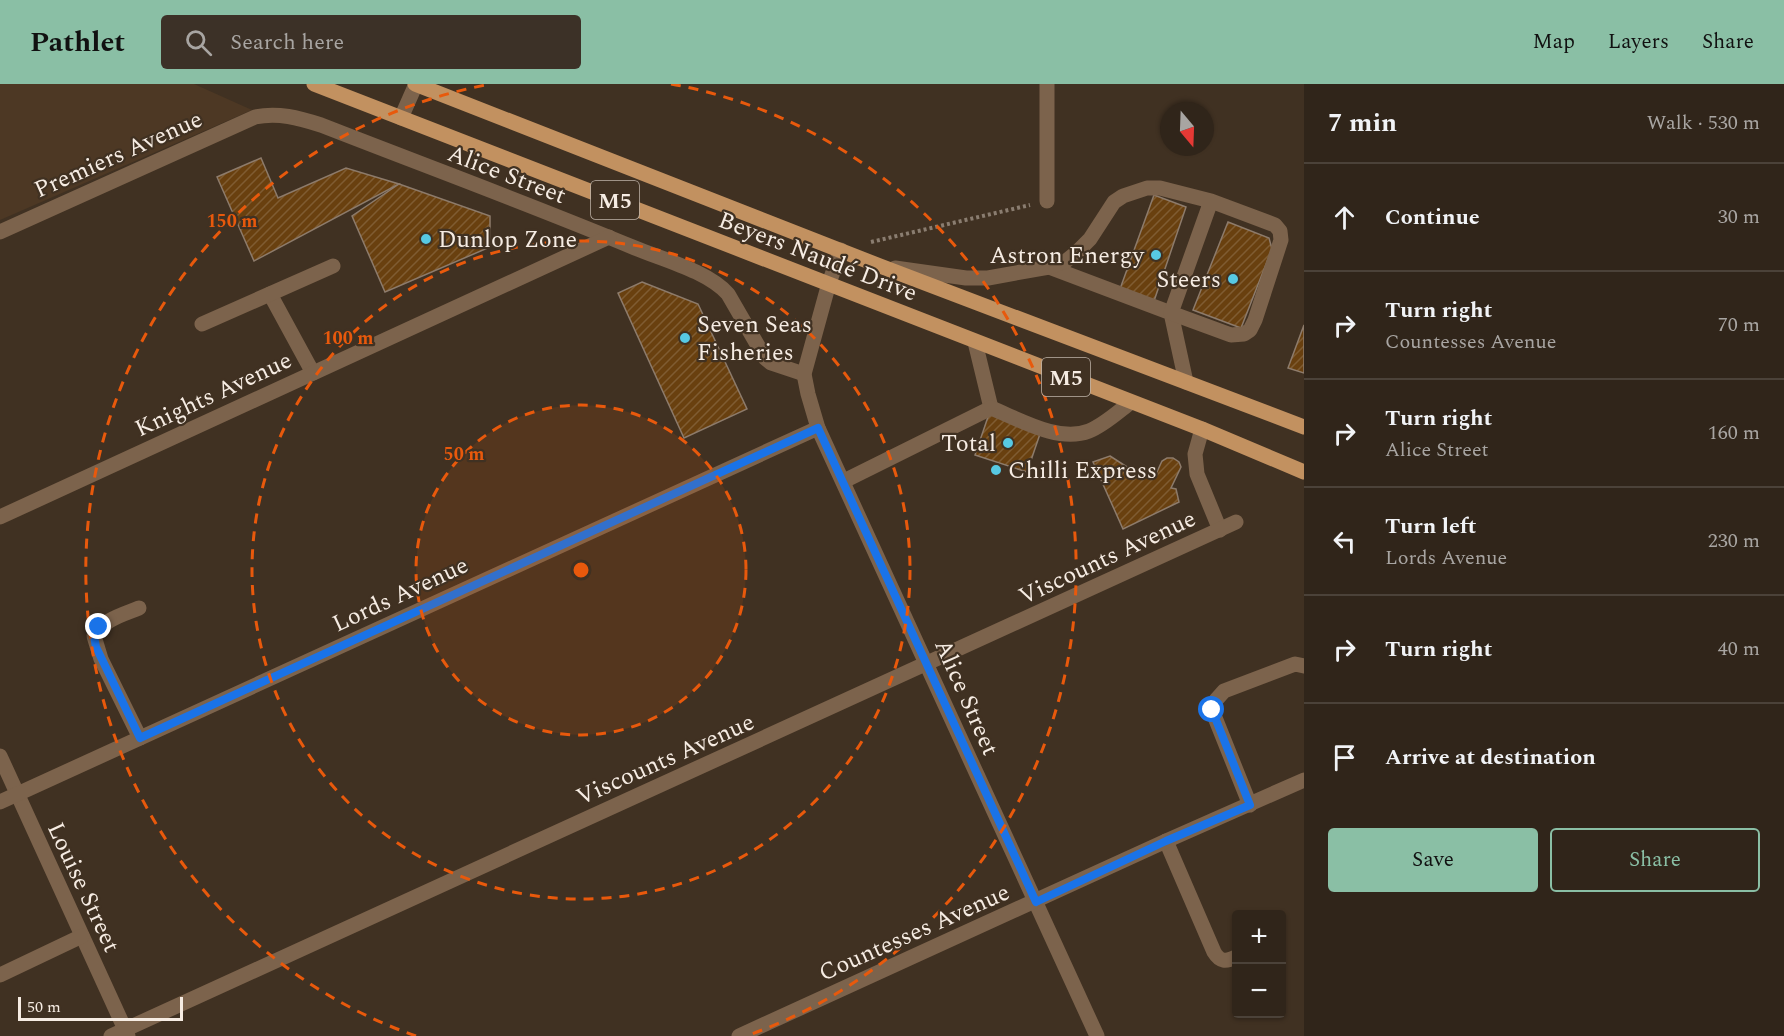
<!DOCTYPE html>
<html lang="en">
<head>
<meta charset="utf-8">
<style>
	body { margin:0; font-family:Spectral,serif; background:#3c3127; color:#f1f3f6 }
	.controls { position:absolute; right:18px; bottom:18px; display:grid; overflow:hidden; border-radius:6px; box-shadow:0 2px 4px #0004 }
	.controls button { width:54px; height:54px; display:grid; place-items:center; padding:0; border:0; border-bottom:2px solid #4b4239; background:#30251a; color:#f1f3f6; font:30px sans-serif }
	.compass { position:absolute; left:1160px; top:18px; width:54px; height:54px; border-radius:50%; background:#30251a; box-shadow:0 2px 4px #0004; rotate:161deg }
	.scale { position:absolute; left:18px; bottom:15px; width:165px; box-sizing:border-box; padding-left:6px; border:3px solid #f6ece3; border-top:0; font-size:16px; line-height:21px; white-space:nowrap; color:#f6ece3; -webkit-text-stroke:4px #403122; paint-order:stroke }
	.stop { position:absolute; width:18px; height:18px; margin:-14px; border:4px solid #1a73e8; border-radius:50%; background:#fff }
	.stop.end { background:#1a73e8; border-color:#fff; box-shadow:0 2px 6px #0008 }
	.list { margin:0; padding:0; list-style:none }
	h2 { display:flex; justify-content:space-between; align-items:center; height:78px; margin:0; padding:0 24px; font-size:26px }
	h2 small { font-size:20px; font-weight:400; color:#a8a5a2 }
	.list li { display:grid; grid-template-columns:39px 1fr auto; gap:18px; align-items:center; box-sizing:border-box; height:108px; padding:0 24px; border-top:2px solid #4b4239 }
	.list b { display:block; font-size:22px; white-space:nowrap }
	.list p { margin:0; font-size:20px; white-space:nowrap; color:#a8a5a2 }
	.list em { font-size:20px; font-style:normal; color:#a8a5a2 }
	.actions { display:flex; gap:12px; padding:18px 24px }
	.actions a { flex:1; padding:14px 0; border:2px solid #8abfa5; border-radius:6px; text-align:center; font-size:21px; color:#8abfa5 }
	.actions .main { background:#8abfa5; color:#111 }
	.icon { flex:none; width:33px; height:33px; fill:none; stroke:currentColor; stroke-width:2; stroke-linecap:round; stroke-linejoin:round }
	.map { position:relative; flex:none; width:1304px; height:952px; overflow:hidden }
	header { display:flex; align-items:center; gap:36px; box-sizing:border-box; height:84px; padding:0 30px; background:#8abfa5; color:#111 }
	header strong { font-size:28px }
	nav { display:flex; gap:33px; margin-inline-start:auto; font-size:21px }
	.search { width:420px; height:54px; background:#3c3127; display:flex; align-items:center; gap:15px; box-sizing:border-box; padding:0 21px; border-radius:6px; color:#a8a5a2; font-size:22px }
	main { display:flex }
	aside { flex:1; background:#30251a }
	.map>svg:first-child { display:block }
</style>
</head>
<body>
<header>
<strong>Pathlet</strong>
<div class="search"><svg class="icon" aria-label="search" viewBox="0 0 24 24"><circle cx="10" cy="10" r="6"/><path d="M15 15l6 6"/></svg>Search here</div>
<nav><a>Map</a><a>Layers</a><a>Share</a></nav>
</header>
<main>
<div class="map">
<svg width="1304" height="952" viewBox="0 0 1304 952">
	<defs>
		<pattern id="building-hatch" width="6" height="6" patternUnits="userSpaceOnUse" patternTransform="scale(1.5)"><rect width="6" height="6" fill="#69400f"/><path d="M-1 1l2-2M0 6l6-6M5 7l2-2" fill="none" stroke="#7f5c32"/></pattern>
	</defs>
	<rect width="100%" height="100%" fill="#403122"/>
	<path fill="#4d3824" d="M0 0H194L252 26 0 136Z"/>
	<g fill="url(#building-hatch)" stroke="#8d7b6b" stroke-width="1.5">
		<path d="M261 74 278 114 346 84 399 100 254 177 217 93Z"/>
		<path d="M399 100 490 132V163L385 208 352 132Z"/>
		<path d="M1154 111 1186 123 1154 217 1120 205Z"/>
		<path d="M1228 138 1269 154 1272 165 1241 244 1193 226Z"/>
		<path d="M642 198 698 220 747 325 684 354 618 209Z"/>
		<path d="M1304 241V289L1288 284Z"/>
		<path d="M989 330 1041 347 1027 388 975 371Z"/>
		<path d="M1110 372 1141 392 1145 389 1156 390 1162 377 1167 374H1173L1179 378 1181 383 1171 404 1176 405 1179 418 1123 445 1093 378Z"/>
	</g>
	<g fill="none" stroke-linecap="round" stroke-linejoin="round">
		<path stroke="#8a7d70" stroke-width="4" stroke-dasharray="3 3" stroke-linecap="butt" d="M871 158 1030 121"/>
		<g stroke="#7c634c" stroke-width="15">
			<path d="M1047 0V117"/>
			<path d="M401 34 416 0"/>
			<path d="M0 148 255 33C278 28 299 34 321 41 426 82 532 121 635 164 664 176 707 187 728 210L765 274 771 279 804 290"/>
			<path d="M841 166 829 199 804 290 808 310 818 344 1097 952"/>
			<path d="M1049 183 1171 229 1186 298"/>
			<path d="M895 184 966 194H988L1049 183 1066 177 1077 168 1090 155 1114 118 1123 112 1147 104H1160L1211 117 1275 141 1280 147 1281 156 1255 236 1250 246 1244 250 1231 251 1171 229 1211 117"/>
			<path d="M270 210 313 289"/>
			<path d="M202 240 333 182"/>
			<path d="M975 258 991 324"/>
			<path d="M1202 345 1195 370 1197 390 1220 446"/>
			<path d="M844 397 991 324C1019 335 1058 359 1089 347 1104 341 1118 328 1131 318"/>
			<path d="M0 433 609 153"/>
			<path d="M139 524C122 531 104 535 94 552L101 575 140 654"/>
			<path d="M0 672 128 952"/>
			<path d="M0 718 818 344"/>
			<path d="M1250 721 1212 626 1216 616 1224 607 1295 580 1304 582"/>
			<path d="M1166 757 1214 868C1220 878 1226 878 1236 873"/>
			<path d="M0 891 82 852"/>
			<path d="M111 952 1236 438"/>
			<path d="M739 952 1166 757 1304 696"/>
		</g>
		<g stroke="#c29160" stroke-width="15">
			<path d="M314 0 1202 345 1304 388"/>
			<path d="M415 0 880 182 1304 343"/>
		</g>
	</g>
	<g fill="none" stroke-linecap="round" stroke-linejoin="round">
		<path stroke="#1a73e8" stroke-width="8" d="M99 543 94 552 96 563 140 654 818 344 1036 818 1166 757 1250 721 1212 626"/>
	</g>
	<circle cx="581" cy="486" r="165" fill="#e8590c" fill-opacity=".12"/>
	<g fill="none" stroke="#e8590c" stroke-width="3" stroke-dasharray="10 8">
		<circle cx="581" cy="486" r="165"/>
		<circle cx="581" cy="486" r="329"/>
		<path d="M416 952A494 494 0 0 1 491 0M671 0A494 494 0 0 1 746 952"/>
	</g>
	<g fill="#57c9e3" stroke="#403122" stroke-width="2">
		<circle cx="426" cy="155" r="6"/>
		<circle cx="1156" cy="171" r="6"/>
		<circle cx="1233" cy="195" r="6"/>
		<circle cx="685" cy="254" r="6"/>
		<circle cx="1008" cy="359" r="6"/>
		<circle cx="996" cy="386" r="6"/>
	</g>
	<g text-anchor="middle" stroke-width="4.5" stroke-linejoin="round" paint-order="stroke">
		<g fill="#403122" stroke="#bfb4a9" stroke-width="1.5">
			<rect x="591" y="97" width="48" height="38" rx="4.5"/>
			<rect x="1042" y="274" width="48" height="38" rx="4.5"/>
		</g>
		<g font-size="22" font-weight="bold" fill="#f6ece3">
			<text x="615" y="124">M5</text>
			<text x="1066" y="301">M5</text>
		</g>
		<g font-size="24" fill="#f6ece3" stroke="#403122">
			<text transform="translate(118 70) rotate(-24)" y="8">Premiers Avenue</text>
			<text transform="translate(507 90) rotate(21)" y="8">Alice Street</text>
			<text transform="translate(818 172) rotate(21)" y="8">Beyers Naudé Drive</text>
			<text transform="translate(213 310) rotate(-25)" y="8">Knights Avenue</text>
			<text transform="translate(1107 473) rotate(-25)" y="8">Viscounts Avenue</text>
			<text transform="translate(400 510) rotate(-25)" y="8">Lords Avenue</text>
			<text transform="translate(967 613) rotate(66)" y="8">Alice Street</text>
			<text transform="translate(665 675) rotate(-24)" y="8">Viscounts Avenue</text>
			<text transform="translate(84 803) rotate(65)" y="8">Louise Street</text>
			<text transform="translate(914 848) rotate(-24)" y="8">Countesses Avenue</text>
		</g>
		<g font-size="24" fill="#f6ece3" stroke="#403122" text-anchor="start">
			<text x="438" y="163">Dunlop Zone</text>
			<text x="1144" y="179" text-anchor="end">Astron Energy</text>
			<text x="1221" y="203" text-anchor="end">Steers</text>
			<text x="697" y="248">Seven Seas<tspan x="697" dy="28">Fisheries</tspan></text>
			<text x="996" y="367" text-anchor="end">Total</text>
			<text x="1008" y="394">Chilli Express</text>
		</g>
	</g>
	<circle cx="581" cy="486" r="9" fill="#e8590c" stroke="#403122" stroke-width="3"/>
	<g font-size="18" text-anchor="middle" font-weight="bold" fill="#e8590c" stroke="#403122" stroke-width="4.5" stroke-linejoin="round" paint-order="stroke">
		<text x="232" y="143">150 m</text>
		<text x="348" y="260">100 m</text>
		<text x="464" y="376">50 m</text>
	</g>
</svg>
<div class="controls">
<button>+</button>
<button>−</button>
</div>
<svg class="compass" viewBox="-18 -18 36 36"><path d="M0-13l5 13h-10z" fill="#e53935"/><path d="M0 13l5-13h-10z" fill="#a8a5a2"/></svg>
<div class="scale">50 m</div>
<div class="stop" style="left:1212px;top:626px"></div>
<div class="stop end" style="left:99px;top:543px"></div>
</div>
<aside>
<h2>7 min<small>Walk · 530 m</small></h2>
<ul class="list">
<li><svg class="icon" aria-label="ahead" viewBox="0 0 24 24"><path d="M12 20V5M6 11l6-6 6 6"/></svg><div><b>Continue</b></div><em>30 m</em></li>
<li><svg class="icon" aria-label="right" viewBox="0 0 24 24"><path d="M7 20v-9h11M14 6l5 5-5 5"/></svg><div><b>Turn right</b><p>Countesses Avenue</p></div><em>70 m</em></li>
<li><svg class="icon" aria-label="right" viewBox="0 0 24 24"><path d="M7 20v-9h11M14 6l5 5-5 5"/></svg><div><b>Turn right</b><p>Alice Street</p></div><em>160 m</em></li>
<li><svg class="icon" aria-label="left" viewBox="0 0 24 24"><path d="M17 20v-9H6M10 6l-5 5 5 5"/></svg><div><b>Turn left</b><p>Lords Avenue</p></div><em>230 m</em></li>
<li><svg class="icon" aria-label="right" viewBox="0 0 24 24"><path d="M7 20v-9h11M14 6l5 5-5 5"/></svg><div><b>Turn right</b></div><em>40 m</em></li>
<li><svg class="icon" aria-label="arrive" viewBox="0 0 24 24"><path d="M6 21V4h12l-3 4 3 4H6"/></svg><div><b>Arrive at destination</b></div></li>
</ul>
<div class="actions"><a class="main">Save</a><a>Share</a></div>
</aside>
</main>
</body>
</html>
